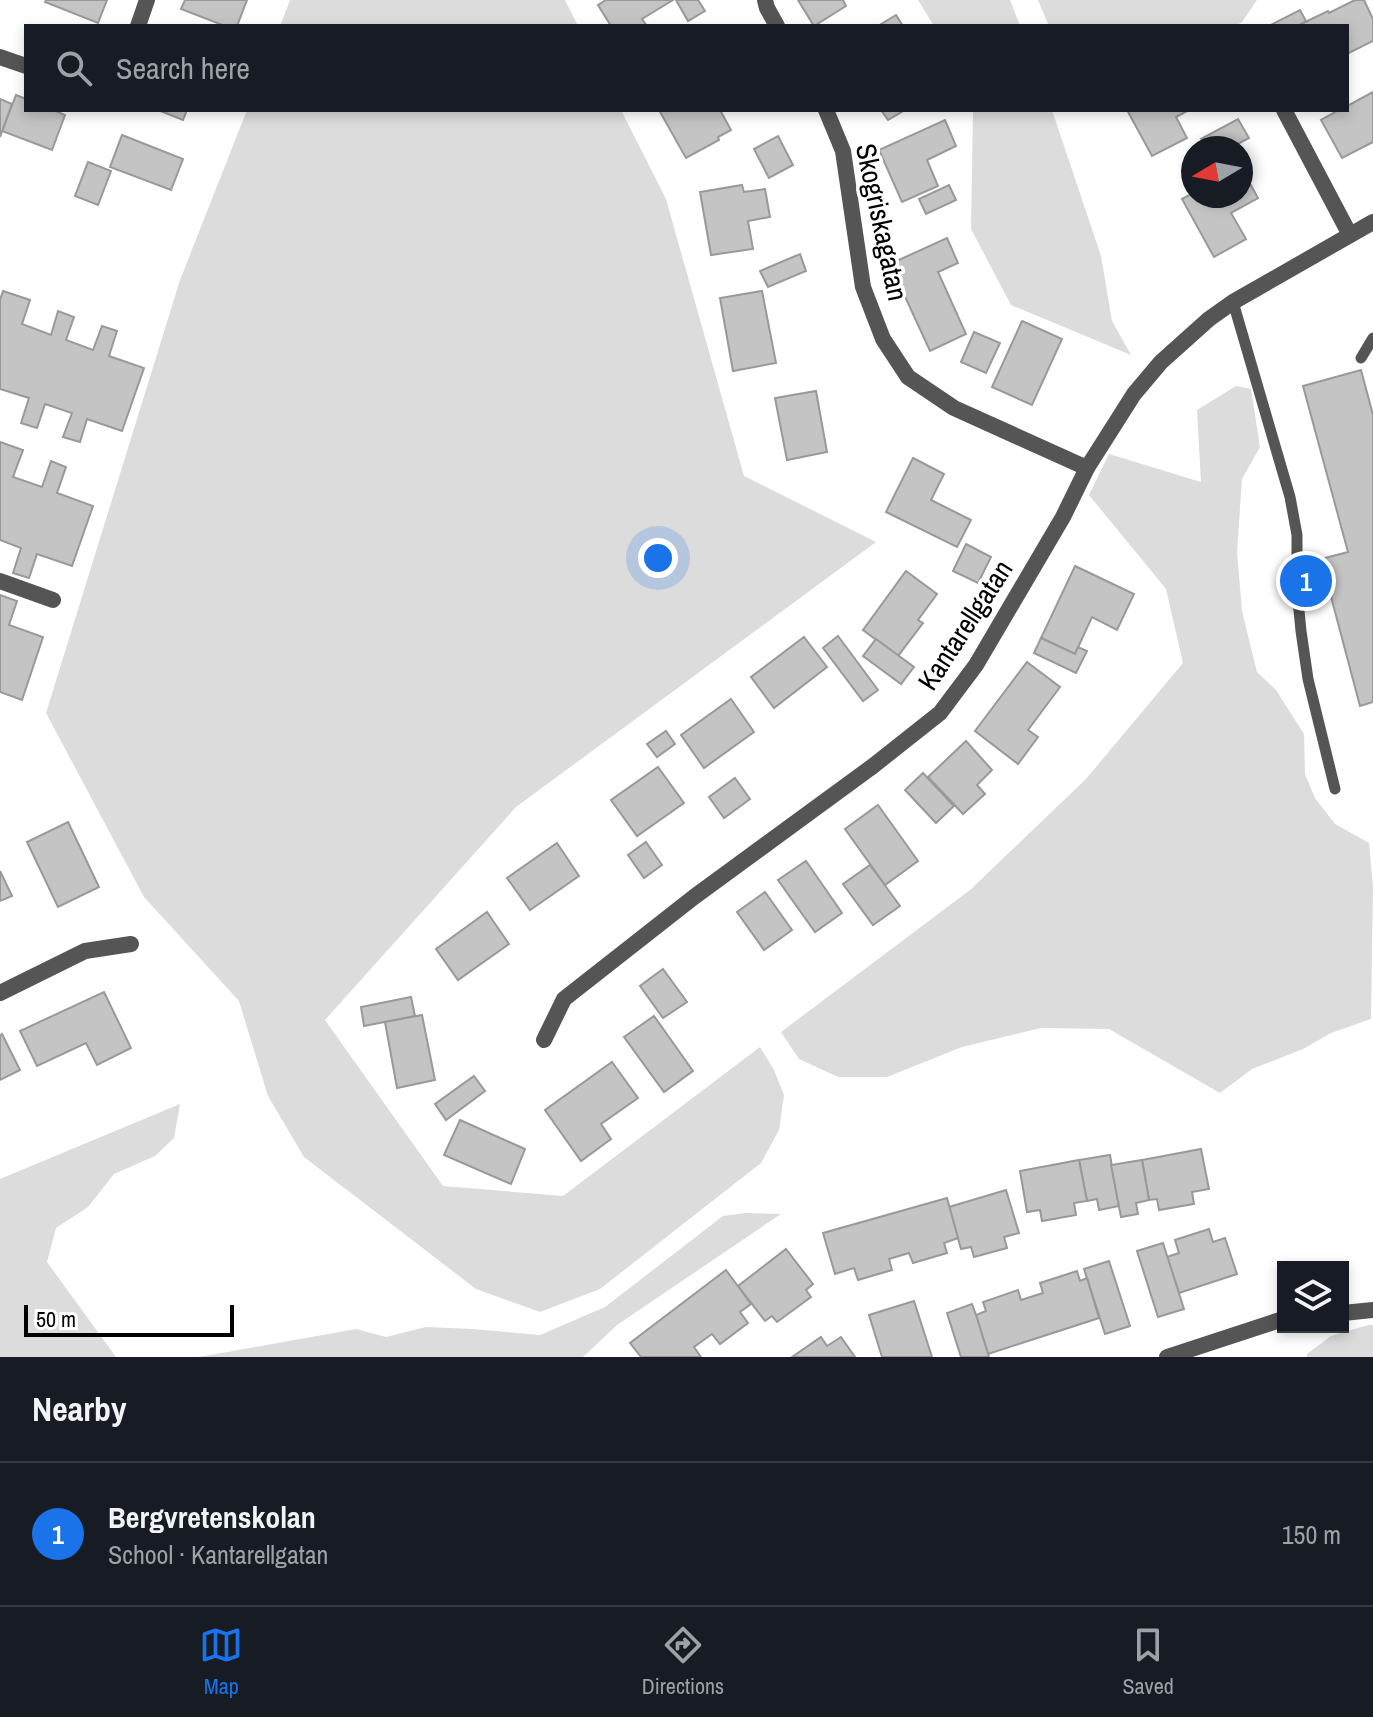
<!DOCTYPE html>
<html lang="en">
<head>
<meta charset="utf-8">
<style>
	body { margin:0; font-family:"Archivo Narrow",sans-serif; background:#20242c; color:#f1f3f6 }
	.controls { position:absolute; right:24px; bottom:24px; display:grid; overflow:hidden; border-radius:0px; box-shadow:0 4px 12px #0003 }
	.controls button { width:72px; height:72px; display:grid; place-items:center; padding:0; border:0; border-bottom:2px solid #363941; background:#171b24; color:#f1f3f6; font:40px sans-serif }
	.compass { position:absolute; left:1181px; top:136px; width:72px; height:72px; border-radius:50%; background:#171b24; box-shadow:0 4px 12px #0003; rotate:260deg }
	.scale { position:absolute; left:24px; bottom:20px; width:210px; box-sizing:border-box; padding-left:8px; border:4px solid #000; border-top:0; font-size:22px; line-height:28px; white-space:nowrap; color:#000; -webkit-text-stroke:6px #fff; paint-order:stroke }
	.you { position:absolute; left:658px; top:558px; width:28px; height:28px; margin:-20px; border:6px solid #fff; border-radius:50%; background:#1a73e8; box-shadow:0 0 0 12px #1a73e833 }
	.badge { display:grid; place-items:center; width:52px; height:52px; border-radius:50%; background:#1a73e8; color:#fff; font-size:26px; font-weight:700 }
	.pin { position:absolute; translate:-50% -50%; border:4px solid #fff; box-shadow:0 2px 8px #0006 }
	.list { margin:0; padding:0; list-style:none }
	h2 { display:flex; justify-content:space-between; align-items:center; height:104px; margin:0; padding:0 32px; font-size:34px }
	h2 small { font-size:26px; font-weight:400; color:#9ea1a6 }
	.list li { display:grid; grid-template-columns:52px 1fr auto; gap:24px; align-items:center; box-sizing:border-box; height:144px; padding:0 32px; border-top:2px solid #363941 }
	.list b { display:block; font-size:30px; white-space:nowrap }
	.list p { margin:0; font-size:26px; white-space:nowrap; color:#9ea1a6 }
	.list em { font-size:26px; font-style:normal; color:#9ea1a6 }
	.icon { flex:none; width:44px; height:44px; fill:none; stroke:currentColor; stroke-width:2; stroke-linecap:round; stroke-linejoin:round }
	.map { position:relative; flex:none; width:1373px; height:1357px; overflow:hidden }
	.search { position:absolute; background:#171b24; box-shadow:0 4px 12px #0003; left:24px; right:24px; top:24px; height:88px; display:flex; align-items:center; gap:20px; box-sizing:border-box; padding:0 28px; border-radius:0px; color:#9ea1a6; font-size:30px }
	.sheet { height:248px; background:#171b24 }
	nav { display:flex; justify-content:space-around; align-items:center; box-sizing:border-box; height:112px; border-top:2px solid #363941; background:#171b24; font-size:22px; color:#9ea1a6 }
	nav a { display:grid; justify-items:center; gap:4px }
	nav .on { color:#1a73e8 }
	.map>svg:first-child { display:block }
</style>
</head>
<body>
<div class="map">
<svg width="1373" height="1357" viewBox="0 0 1373 1357">
	<rect width="100%" height="100%" fill="#fff"/>
	<g fill="#dcdcdc">
		<path d="M290 0H565L578 26H280Z"/>
		<path d="M918 0H1010L1020 26H934Z"/>
		<path d="M1038 0H1257L1242 22 1235 26H1049Z"/>
		<path d="M247 110H621L666 199 744 476 876 542 516 807 325 1020 443 1186 563 1196 760 1047 774 1070 784 1095 779 1130 761 1163 600 1289 540 1312 476 1289 304 1157 268 1096 239 1001 144 897 46 713 180 280Z"/>
		<path d="M973 110H1052L1101 256 1112 321 1131 355 1011 305 971 229Z"/>
		<path d="M1236 386 1251 389 1260 447 1242 479 1237 552 1242 611 1257 672 1276 690 1304 734 1305 774 1315 798 1335 824 1369 843 1373 887 1371 1019 1331 1033 1303 1049 1252 1069 1220 1093 1109 1029 1041 1028 962 1047 887 1077H838L799 1059 781 1032 970 890 1086 779 1183 663 1166 589 1089 495 1109 454 1201 482 1197 410Z"/>
		<path d="M180 1104 174 1138 155 1156 114 1174 88 1207 56 1228 47 1262 116 1357H0V1179Z"/>
		<path d="M746 1213 781 1214 617 1325 583 1357H199L356 1329 386 1337 426 1327 473 1329 540 1335 605 1307 723 1216Z"/>
		<path d="M1368 1325H1373V1357H1307V1354L1331 1336Z"/>
	</g>
	<g fill="#c4c4c4" stroke="#999" stroke-width="2">
		<path d="M46 0H107L98 23 45 2Z"/>
		<path d="M185 0H247L237 26H225L181 9Z"/>
		<path d="M606 0H673L642 19 647 26H611L598 5Z"/>
		<path d="M676 0H698L705 11 688 21Z"/>
		<path d="M798 0H843L846 6 814 26Z"/>
		<path d="M1355 0H1364L1373 19V41L1347 54V26H1297L1328 11 1329 13Z"/>
		<path d="M1300 10 1306 21 1297 26H1269Z"/>
		<path d="M896 15 903 26H878Z"/>
		<path d="M1373 92V142L1342 158 1321 120 1339 110H1347V106Z"/>
		<path d="M16 95 26 99V110H53L65 115 52 150 2 131Z"/>
		<path d="M0 99 12 104 0 137Z"/>
		<path d="M158 110H187L183 120Z"/>
		<path d="M659 110H720L731 130 718 137 719 140 686 158Z"/>
		<path d="M881 110H905L888 120Z"/>
		<path d="M1127 110H1189L1176 117 1187 138 1152 156Z"/>
		<path d="M1238 119 1249 138 1230 148H1206L1201 139Z"/>
		<path d="M945 120 956 146 927 160 938 186 902 202 879 150Z"/>
		<path d="M122 135 183 159 171 190 110 167Z"/>
		<path d="M778 136 793 165 769 178 754 149Z"/>
		<path d="M88 162 111 171 98 205 75 196Z"/>
		<path d="M1241 167 1258 198 1231 213 1246 239 1214 257 1182 199 1193 193V196H1241Z"/>
		<path d="M742 185 744 192 765 189 770 217 748 221 753 249 711 255 700 192Z"/>
		<path d="M949 185 956 200 926 214 919 199Z"/>
		<path d="M947 238 958 263 938 272 966 334 930 351 890 264Z"/>
		<path d="M800 254 806 271 768 287 760 271Z"/>
		<path d="M3 291 30 300 22 324 51 335 58 311 74 317 66 340 93 350 102 326 117 331 109 356 144 368 122 431 87 419 80 442 63 437 72 413 45 404 37 428 21 423 29 398 0 389V300Z"/>
		<path d="M762 291 776 363 733 371 720 298Z"/>
		<path d="M1022 321 1062 339 1032 405 992 387Z"/>
		<path d="M974 332 1000 343 986 373 961 362Z"/>
		<path d="M1361 370 1373 415V702L1360 706 1321 559 1348 552 1303 386Z"/>
		<path d="M816 391 827 452 787 460 775 398Z"/>
		<path d="M0 442 23 450 13 477 42 487 51 461 66 467 57 493 93 506 72 566 37 554 29 578 13 573 21 548 0 540Z"/>
		<path d="M913 458 944 474 931 500 971 520 957 547 886 512Z"/>
		<path d="M966 544 991 557 978 583 953 571Z"/>
		<path d="M1075 566 1134 594 1117 630 1092 617 1075 654 1041 638Z"/>
		<path d="M906 571 937 594 918 620 923 623 898 656 863 630Z"/>
		<path d="M0 595 17 601 9 625 43 637 22 700 0 692Z"/>
		<path d="M838 636 878 690 863 701 823 648Z"/>
		<path d="M804 637 827 667 774 708 751 677Z"/>
		<path d="M1041 638 1075 654 1078 647 1087 651 1076 673 1034 653Z"/>
		<path d="M876 639 914 667 901 684 863 656Z"/>
		<path d="M1027 662 1060 687 1028 730 1038 737 1018 764 975 731Z"/>
		<path d="M731 699 754 732 704 768 681 735Z"/>
		<path d="M666 731 675 744 657 757 647 744Z"/>
		<path d="M966 741 992 770 977 785 985 794 963 814 928 777Z"/>
		<path d="M658 767 684 803 637 836 611 800Z"/>
		<path d="M923 773 954 806 936 823 905 790Z"/>
		<path d="M735 778 750 799 724 818 709 797Z"/>
		<path d="M878 805 918 861 885 885 845 829Z"/>
		<path d="M68 822 99 887 58 907 27 842Z"/>
		<path d="M646 842 662 865 644 878 628 855Z"/>
		<path d="M557 843 579 876 530 910 507 878Z"/>
		<path d="M806 861 842 913 815 932 778 880Z"/>
		<path d="M870 865 900 906 873 925 843 884Z"/>
		<path d="M0 871 12 896 0 901Z"/>
		<path d="M765 892 792 930 764 950 737 912Z"/>
		<path d="M487 912 509 944 458 980 436 949Z"/>
		<path d="M663 969 687 1002 663 1018 640 986Z"/>
		<path d="M104 992 131 1048 97 1065 86 1043 37 1066 20 1031Z"/>
		<path d="M411 997 415 1016 364 1026 361 1007Z"/>
		<path d="M422 1015 435 1080 397 1088 385 1022Z"/>
		<path d="M654 1016 693 1071 664 1092 624 1037Z"/>
		<path d="M2 1034 20 1070 0 1080V1036Z"/>
		<path d="M612 1062 638 1098 601 1124 611 1139 581 1161 545 1110Z"/>
		<path d="M474 1076 485 1091 446 1120 435 1104Z"/>
		<path d="M460 1120 525 1149 511 1184 444 1155Z"/>
		<path d="M1201 1149 1209 1189 1192 1192 1194 1204 1159 1210 1157 1199 1149 1200 1142 1160Z"/>
		<path d="M1110 1155 1119 1206 1099 1210 1097 1199 1087 1201 1079 1160Z"/>
		<path d="M1079 1160 1087 1201 1074 1203 1076 1215 1042 1221 1040 1210 1027 1212 1020 1171Z"/>
		<path d="M1142 1160 1149 1200 1136 1203 1138 1214 1121 1217 1111 1165Z"/>
		<path d="M1006 1190 1019 1233 1004 1237 1007 1248 974 1257 971 1247 961 1249 949 1207Z"/>
		<path d="M947 1198 958 1238 944 1243 947 1253 913 1263 909 1253 889 1259 892 1270 858 1280 854 1268 835 1274 823 1233Z"/>
		<path d="M1209 1229 1213 1242 1225 1238 1237 1274 1179 1293 1167 1257 1179 1253 1175 1240Z"/>
		<path d="M1163 1243 1184 1309 1158 1317 1137 1251Z"/>
		<path d="M786 1249 813 1284 806 1290 811 1297 777 1322 772 1316 765 1321 738 1286Z"/>
		<path d="M1109 1261 1130 1326 1105 1334 1084 1269Z"/>
		<path d="M726 1270 751 1304 740 1312 748 1323 720 1344 712 1334 694 1347 701 1357H641L630 1343Z"/>
		<path d="M1077 1271 1080 1281 1087 1278 1099 1318 988 1354 976 1315 986 1311 983 1302 1018 1290 1021 1300 1043 1293 1040 1283Z"/>
		<path d="M914 1301 932 1357H882L869 1315Z"/>
		<path d="M972 1304 976 1315 989 1357H961L947 1313Z"/>
		<path d="M821 1337 827 1346 841 1337 855 1357H792Z"/>
	</g>
	<g fill="none" stroke-linecap="round" stroke-linejoin="round">
		<g stroke="#555" stroke-width="11">
			<path d="M1233 302 1290 497 1297 535V590L1301 631 1308 679 1335 789"/>
			<path d="M1361 358 1373 338"/>
		</g>
		<g stroke="#555" stroke-width="16">
			<path d="M765 0 767 8 777 26"/>
			<path d="M138 26 147 0"/>
			<path d="M0 57 26 66"/>
			<path d="M826 110 843 151 863 287 883 339 908 377 954 408 1087 468"/>
			<path d="M1284 110 1350 235"/>
			<path d="M0 581 53 600"/>
			<path d="M0 993 85 951 131 944"/>
			<path d="M544 1040 564 999 694 897 873 766 940 713 976 665 1063 517 1087 468 1134 394 1161 362 1209 319 1233 302 1373 222"/>
			<path d="M1343 1313 1373 1310"/>
			<path d="M1167 1357 1283 1319"/>
		</g>
	</g>
	<g text-anchor="middle" stroke-width="7" stroke-linejoin="round" paint-order="stroke">
		<g font-size="28" fill="#000" stroke="#fff">
			<text transform="translate(882 222) rotate(78)" y="10">Skogriskagatan</text>
			<text transform="translate(965 625) rotate(-57)" y="10">Kantarellgatan</text>
		</g>
	</g>
</svg>
<div class="controls">
<button><svg class="icon" aria-label="layers" viewBox="0 0 24 24"><path d="M12 4l9 5-9 5-9-5zM3 14l9 5 9-5"/></svg></button>
</div>
<svg class="compass" viewBox="-18 -18 36 36"><path d="M0-13l5 13h-10z" fill="#e53935"/><path d="M0 13l5-13h-10z" fill="#9ea1a6"/></svg>
<div class="scale">50 m</div>
<div class="you"></div>
<div class="pin badge" style="left:1306px;top:581px">1</div>
<div class="search"><svg class="icon" aria-label="search" viewBox="0 0 24 24"><circle cx="10" cy="10" r="6"/><path d="M15 15l6 6"/></svg>Search here</div>
</div>
<section class="sheet">
<h2>Nearby<small></small></h2>
<ul class="list">
<li><span class="badge">1</span><div><b>Bergvretenskolan</b><p>School · Kantarellgatan</p></div><em>150 m</em></li>
</ul>
</section>
<nav>
<a class="on"><svg class="icon" aria-label="map" viewBox="0 0 24 24"><path d="M3 6l6-2 6 2 6-2v14l-6 2-6-2-6 2zM9 4v14M15 6v14"/></svg>Map</a>
<a><svg class="icon" aria-label="directions" viewBox="0 0 24 24"><path d="M12 3l9 9-9 9-9-9zM9 14v-3h6M13 9l2 2-2 2"/></svg>Directions</a>
<a><svg class="icon" aria-label="saved" viewBox="0 0 24 24"><path d="M7 4h10v16l-5-4-5 4z"/></svg>Saved</a>
</nav>
</body>
</html>
